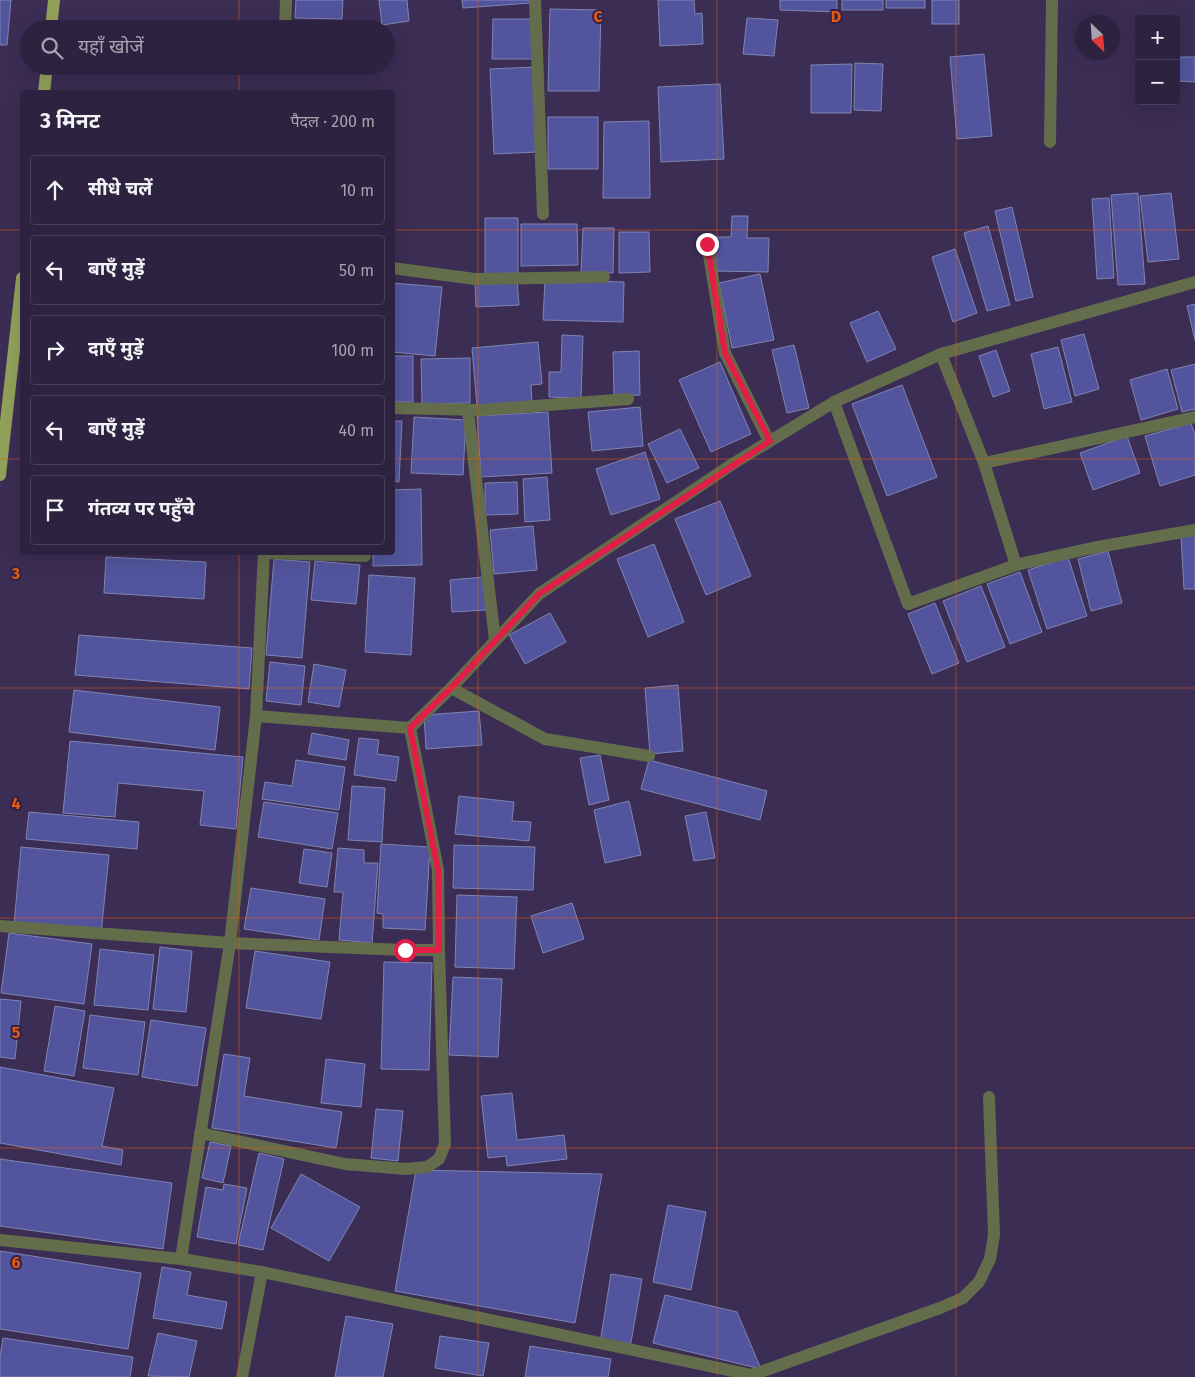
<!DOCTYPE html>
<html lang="hi">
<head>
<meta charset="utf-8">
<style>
	body { margin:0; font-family:"Fira Sans","Noto Sans Devanagari",sans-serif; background:#392f4a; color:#f1f3f6 }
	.controls { position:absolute; right:15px; top:15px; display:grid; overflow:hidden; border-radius:5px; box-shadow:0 5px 20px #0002 }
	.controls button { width:45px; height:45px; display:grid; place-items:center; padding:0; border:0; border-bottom:1px solid #483f59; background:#2d223f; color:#f1f3f6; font:25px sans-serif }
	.compass { position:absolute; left:1075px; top:15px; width:45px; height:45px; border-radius:50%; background:#2d223f; box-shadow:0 5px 20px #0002; rotate:155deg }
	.stop { position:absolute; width:15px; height:15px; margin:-11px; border:4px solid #e11d48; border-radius:50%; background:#fff }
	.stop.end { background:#e11d48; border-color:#fff; box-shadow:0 1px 5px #0008 }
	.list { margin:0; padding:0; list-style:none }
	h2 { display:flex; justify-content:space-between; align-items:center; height:65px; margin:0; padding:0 20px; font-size:21px }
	h2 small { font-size:16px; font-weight:400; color:#a7a4b0 }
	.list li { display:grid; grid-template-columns:32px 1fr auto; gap:15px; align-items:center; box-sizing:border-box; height:70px; margin:0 10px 10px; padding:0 10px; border:1px solid #483f59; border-radius:5px }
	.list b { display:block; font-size:19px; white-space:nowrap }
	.list em { font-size:16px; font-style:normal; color:#a7a4b0 }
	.icon { flex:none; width:28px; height:28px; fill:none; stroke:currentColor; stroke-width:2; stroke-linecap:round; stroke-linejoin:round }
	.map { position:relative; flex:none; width:1195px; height:1377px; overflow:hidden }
	.search { position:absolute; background:#2d223f; box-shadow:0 5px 20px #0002; left:20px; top:20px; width:375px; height:55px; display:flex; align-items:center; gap:12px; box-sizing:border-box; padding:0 18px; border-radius:28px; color:#a7a4b0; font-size:19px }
	.panel { position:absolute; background:#2d223f; box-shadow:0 5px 20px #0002; left:20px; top:90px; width:375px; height:465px; border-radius:5px }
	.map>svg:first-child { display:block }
</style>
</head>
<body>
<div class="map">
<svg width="1195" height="1377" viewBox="0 0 1195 1377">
	<rect width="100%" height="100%" fill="#3c2d54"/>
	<g fill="#52559d" stroke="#7f84b1">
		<path d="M0 0H11L7 45H0Z"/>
		<path d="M296 0H343L342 19 295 18Z"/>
		<path d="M379 0H407L409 21 382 25Z"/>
		<path d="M462 0H531V3L463 8Z"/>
		<path d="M658 0H694L695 14 702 13 703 44 660 46Z"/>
		<path d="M780 0H837V12L780 10Z"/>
		<rect x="842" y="0" width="41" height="10"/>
		<rect x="886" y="0" width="39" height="8"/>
		<rect x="932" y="0" width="27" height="24"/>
		<path d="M550 9 601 10 599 91H548Z"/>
		<path d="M747 18 778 20 774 56 743 54Z"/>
		<path d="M493 19H536V59H492Z"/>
		<path d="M984 54 992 136 957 139 950 57Z"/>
		<path d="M1176 57H1195V82L1176 81Z"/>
		<path d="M855 63 883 64 881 111 854 110Z"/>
		<path d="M852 64 851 113H811V65Z"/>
		<path d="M534 67 538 152 494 154 490 69Z"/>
		<path d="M720 84 724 159 661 162 658 87Z"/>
		<rect x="548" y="117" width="50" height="52"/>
		<path d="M649 121 650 198H603L604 122Z"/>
		<path d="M1138 193 1145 284 1118 285 1111 195Z"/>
		<path d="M1171 193 1179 259 1148 262 1140 196Z"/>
		<path d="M1109 198 1114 278 1097 279 1092 199Z"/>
		<path d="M1012 207 1033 297 1016 301 995 211Z"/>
		<path d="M732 216H748L747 238H769L768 272 714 271 715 237H731Z"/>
		<path d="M485 218H518V273L485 274Z"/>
		<path d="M521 224H577L578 265 521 266Z"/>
		<path d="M988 226 1010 305 987 311 964 233Z"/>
		<path d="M583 228H614L613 273 581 272Z"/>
		<path d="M619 232H649L650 272 619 273Z"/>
		<path d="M955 249 977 313 953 322 932 257Z"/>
		<path d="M760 274 774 340 732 348 719 283Z"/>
		<path d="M545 280 624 282 623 322 543 320Z"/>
		<path d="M517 281 519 305 476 307 475 284Z"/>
		<path d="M392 283 442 287 435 356 392 352Z"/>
		<path d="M1195 304V340L1187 306Z"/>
		<path d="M878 311 896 349 867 362 850 323Z"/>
		<path d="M1084 334 1099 389 1075 396 1061 340Z"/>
		<path d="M562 335 583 336 581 398 549 397V372H561Z"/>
		<path d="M538 342 542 384 531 385 532 402 477 407 472 348Z"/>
		<path d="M794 345 809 408 787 413 772 350Z"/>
		<path d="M1058 347 1072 402 1044 409 1031 354Z"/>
		<path d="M996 350 1010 391 993 397 979 356Z"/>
		<path d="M639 351 640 395 614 396 613 352Z"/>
		<rect x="392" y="356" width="21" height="46"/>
		<path d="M470 358V403L422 404 421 359Z"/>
		<path d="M720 362 751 434 711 452 679 380Z"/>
		<path d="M1195 364V409L1182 412 1171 370Z"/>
		<path d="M1167 369 1178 409 1141 420 1130 380Z"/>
		<path d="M902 385 937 477 887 496 852 404Z"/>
		<path d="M640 407 643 446 592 451 588 412Z"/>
		<path d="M548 412 552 473 481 477 477 416Z"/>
		<path d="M414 417 466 420 463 475 411 473Z"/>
		<path d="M392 421H402L399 482 392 481Z"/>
		<path d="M1191 423 1195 435V475L1160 486 1145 436Z"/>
		<path d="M680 429 699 468 667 483 648 444Z"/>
		<path d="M1127 436 1140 473 1093 490 1080 453Z"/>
		<path d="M645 452 660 499 611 515 596 469Z"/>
		<path d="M547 477 550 520 525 522 523 479Z"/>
		<path d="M517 482 518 514 485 515V483Z"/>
		<path d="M421 489 422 565 373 566V552H392V490Z"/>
		<path d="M720 501 751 576 706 595 675 519Z"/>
		<path d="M533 526 537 570 494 574 490 530Z"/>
		<path d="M1195 535V589H1184L1181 536Z"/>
		<path d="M654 544 684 622 648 637 617 559Z"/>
		<path d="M1108 551 1122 603 1091 611 1078 559Z"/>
		<path d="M106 557 206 562 204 599 104 593Z"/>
		<path d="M1068 557 1087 616 1047 629 1028 570Z"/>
		<path d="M274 559 310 562 302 658 266 655Z"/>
		<path d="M315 561 360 565 356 604 311 600Z"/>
		<path d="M1020 572 1042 632 1010 644 987 584Z"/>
		<path d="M369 575 415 578 411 655 365 652Z"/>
		<path d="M484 577 486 610 452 612 450 580Z"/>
		<path d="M981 586 1005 647 967 662 943 601Z"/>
		<path d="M935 603 959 663 932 674 908 614Z"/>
		<path d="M550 613 566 642 525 664 509 635Z"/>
		<path d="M79 635 252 648 249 689 75 675Z"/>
		<path d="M270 662 305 666 301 705 266 701Z"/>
		<path d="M314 664 346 670 339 707 308 702Z"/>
		<path d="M678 685 683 751 650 754 645 688Z"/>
		<path d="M74 690 220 707 215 750 69 732Z"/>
		<path d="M479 711 482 745 426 749 424 715Z"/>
		<path d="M312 733 349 740 346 760 308 754Z"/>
		<path d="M359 738 379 740 377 754 399 757 396 781 354 775Z"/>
		<path d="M70 741 243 757 236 829 200 825 204 791 118 783 115 817 63 813Z"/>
		<path d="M600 755 609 800 589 805 580 758Z"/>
		<path d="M296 760 345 767 339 810 262 799 265 782 292 786Z"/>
		<path d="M649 760 767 791 760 820 641 789Z"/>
		<path d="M352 786 385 788 382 842 348 840Z"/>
		<path d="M459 796 514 802 512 821 531 822 529 841 455 834Z"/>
		<path d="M629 801 641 855 605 863 594 810Z"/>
		<path d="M264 802 338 813 332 849 258 837Z"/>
		<path d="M29 812 139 822 137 849 26 839Z"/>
		<path d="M706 812 715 858 694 861 685 816Z"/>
		<path d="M381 844 430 847 425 930 383 928V914L377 913Z"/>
		<path d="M454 845 535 847 533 890 453 888Z"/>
		<path d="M21 847 109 855 101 934 14 925Z"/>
		<path d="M338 848 364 850V863H378L372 943 339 940 343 892H334Z"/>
		<path d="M304 849 332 853 327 887 299 883Z"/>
		<path d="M251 888 325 899 319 940 244 929Z"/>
		<path d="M457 895 517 897 514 969 455 967Z"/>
		<path d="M572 903 584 939 543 953 531 916Z"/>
		<path d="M9 933 92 944 84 1004 1 993Z"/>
		<path d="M160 947 192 951 186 1012 153 1009Z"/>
		<path d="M100 949 154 955 148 1010 94 1005Z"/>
		<path d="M255 951 330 962 321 1019 246 1008Z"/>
		<path d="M384 962 432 963 429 1070 381 1069Z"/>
		<path d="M453 977 502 979 498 1057 449 1055Z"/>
		<path d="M0 999 21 1001 15 1059 0 1057Z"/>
		<path d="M55 1006 85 1011 74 1076 44 1071Z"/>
		<path d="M90 1015 145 1022 138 1075 83 1068Z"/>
		<path d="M151 1020 206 1028 197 1086 142 1077Z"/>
		<path d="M224 1054 250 1058 244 1096 342 1112 336 1148 212 1128Z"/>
		<path d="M326 1059 365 1064 361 1107 321 1103Z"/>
		<path d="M0 1067 114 1088 102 1146 123 1150 121 1165 0 1143Z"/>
		<path d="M512 1093 517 1140 564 1135 567 1159 507 1166 506 1156 488 1158 481 1096Z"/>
		<path d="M376 1109 403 1111 398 1161 371 1158Z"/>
		<path d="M210 1142 231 1146 223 1183 202 1178Z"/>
		<path d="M259 1153 284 1159 263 1250 238 1245Z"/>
		<path d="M0 1159 172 1183 163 1249 0 1226Z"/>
		<path d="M416 1170 602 1174 575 1323 395 1291Z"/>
		<path d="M301 1174 360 1207 329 1261 271 1228Z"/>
		<path d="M224 1184 247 1188 236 1244 197 1237 206 1187 223 1190Z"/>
		<path d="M668 1205 706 1212 691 1290 653 1282Z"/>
		<path d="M0 1251 141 1273 128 1349 0 1329Z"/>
		<path d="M162 1267 191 1272 187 1295 227 1302 222 1329 153 1318Z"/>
		<path d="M611 1274 642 1279 630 1348 600 1343Z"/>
		<path d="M665 1295 737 1312 761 1369 653 1343Z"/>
		<path d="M346 1316 393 1324 383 1377H335Z"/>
		<path d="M158 1333 197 1341 189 1377 148 1376Z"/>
		<path d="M440 1336 489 1343 483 1376 435 1368Z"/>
		<path d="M3 1338 133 1357 130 1377H0V1356Z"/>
		<path d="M530 1346 611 1359 608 1377H525Z"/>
	</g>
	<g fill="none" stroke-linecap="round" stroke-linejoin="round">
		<g stroke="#646d4b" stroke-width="12">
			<path d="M535 0 543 214"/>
			<path d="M285 29 286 0"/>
			<path d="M1050 142 1052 0"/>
			<path d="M707 243 725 353 769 441"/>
			<path d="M392 268 475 279 604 277"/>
			<path d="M941 354 984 463 1016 565"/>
			<path d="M834 402 908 604 1016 565 1092 548 1195 530"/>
			<path d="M392 408 481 410 628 399"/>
			<path d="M468 411 495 640"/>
			<path d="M984 463 1195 417"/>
			<path d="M263 553 365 556"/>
			<path d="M451 688 545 739 649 756"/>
			<path d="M256 716 410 728"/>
			<path d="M200 1133 345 1164 406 1169 427 1167 439 1159 445 1144 439 950"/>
			<path d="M0 1240 181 1259 262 1272 752 1375 940 1308 963 1298 979 1282 990 1259 994 1235 989 1097"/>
			<path d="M181 1259 230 943 256 716 264 552"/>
			<path d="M242 1377 262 1272"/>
		</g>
		<path stroke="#646d4b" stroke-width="12" d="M0 926 230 943 405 950H439L438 870 410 728 451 688 539 594 734 463 834 402 941 354 1195 282"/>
		<g stroke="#91a15a" stroke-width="12">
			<path d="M51 29 54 0"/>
			<path d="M44 92 47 66"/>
			<path d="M0 475 22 278"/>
		</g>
	</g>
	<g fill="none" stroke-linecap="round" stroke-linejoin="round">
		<path stroke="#e11d48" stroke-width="6" d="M405 950H439L438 870 410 728 451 688 539 594 770 441 725 353 707 244"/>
	</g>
	<path fill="none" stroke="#e8590c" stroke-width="1" stroke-opacity="0.55" d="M239 0V29M478 0V1377M717 0V1377M956 0V1377M239 66V92M0 230H22M392 230H1195M0 459H22M392 459H1195M239 552V1377M0 688H1195M0 918H1195M0 1148H1195"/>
	<g font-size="16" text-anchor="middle" font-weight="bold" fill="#e8590c" stroke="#312349" stroke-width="4" stroke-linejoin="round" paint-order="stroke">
		<text x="598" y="22">C</text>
		<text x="836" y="22">D</text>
		<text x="16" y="579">3</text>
		<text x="16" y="809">4</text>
		<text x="16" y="1038">5</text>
		<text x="16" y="1268">6</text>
	</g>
</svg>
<div class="controls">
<button>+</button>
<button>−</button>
</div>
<svg class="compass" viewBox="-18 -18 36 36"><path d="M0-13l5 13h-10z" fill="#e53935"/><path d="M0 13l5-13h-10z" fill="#a7a4b0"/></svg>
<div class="stop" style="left:405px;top:950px"></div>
<div class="stop end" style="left:707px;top:244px"></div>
<div class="search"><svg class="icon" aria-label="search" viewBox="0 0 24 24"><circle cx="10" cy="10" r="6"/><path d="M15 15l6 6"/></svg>यहाँ खोजें</div>
<section class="panel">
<h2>3 मिनट<small>पैदल · 200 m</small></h2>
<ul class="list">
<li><svg class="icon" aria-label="ahead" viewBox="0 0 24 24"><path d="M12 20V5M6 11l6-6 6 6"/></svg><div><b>सीधे चलें</b></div><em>10 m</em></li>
<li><svg class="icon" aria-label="left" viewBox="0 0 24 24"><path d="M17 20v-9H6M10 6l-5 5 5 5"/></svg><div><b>बाएँ मुड़ें</b></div><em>50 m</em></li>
<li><svg class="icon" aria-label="right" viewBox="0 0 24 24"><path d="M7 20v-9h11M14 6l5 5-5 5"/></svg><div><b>दाएँ मुड़ें</b></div><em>100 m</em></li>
<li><svg class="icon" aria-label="left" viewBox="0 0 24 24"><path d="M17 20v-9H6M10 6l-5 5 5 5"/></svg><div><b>बाएँ मुड़ें</b></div><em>40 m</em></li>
<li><svg class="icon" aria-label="arrive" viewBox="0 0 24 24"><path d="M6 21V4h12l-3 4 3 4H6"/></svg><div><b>गंतव्य पर पहुँचे</b></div></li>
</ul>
</section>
</div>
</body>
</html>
